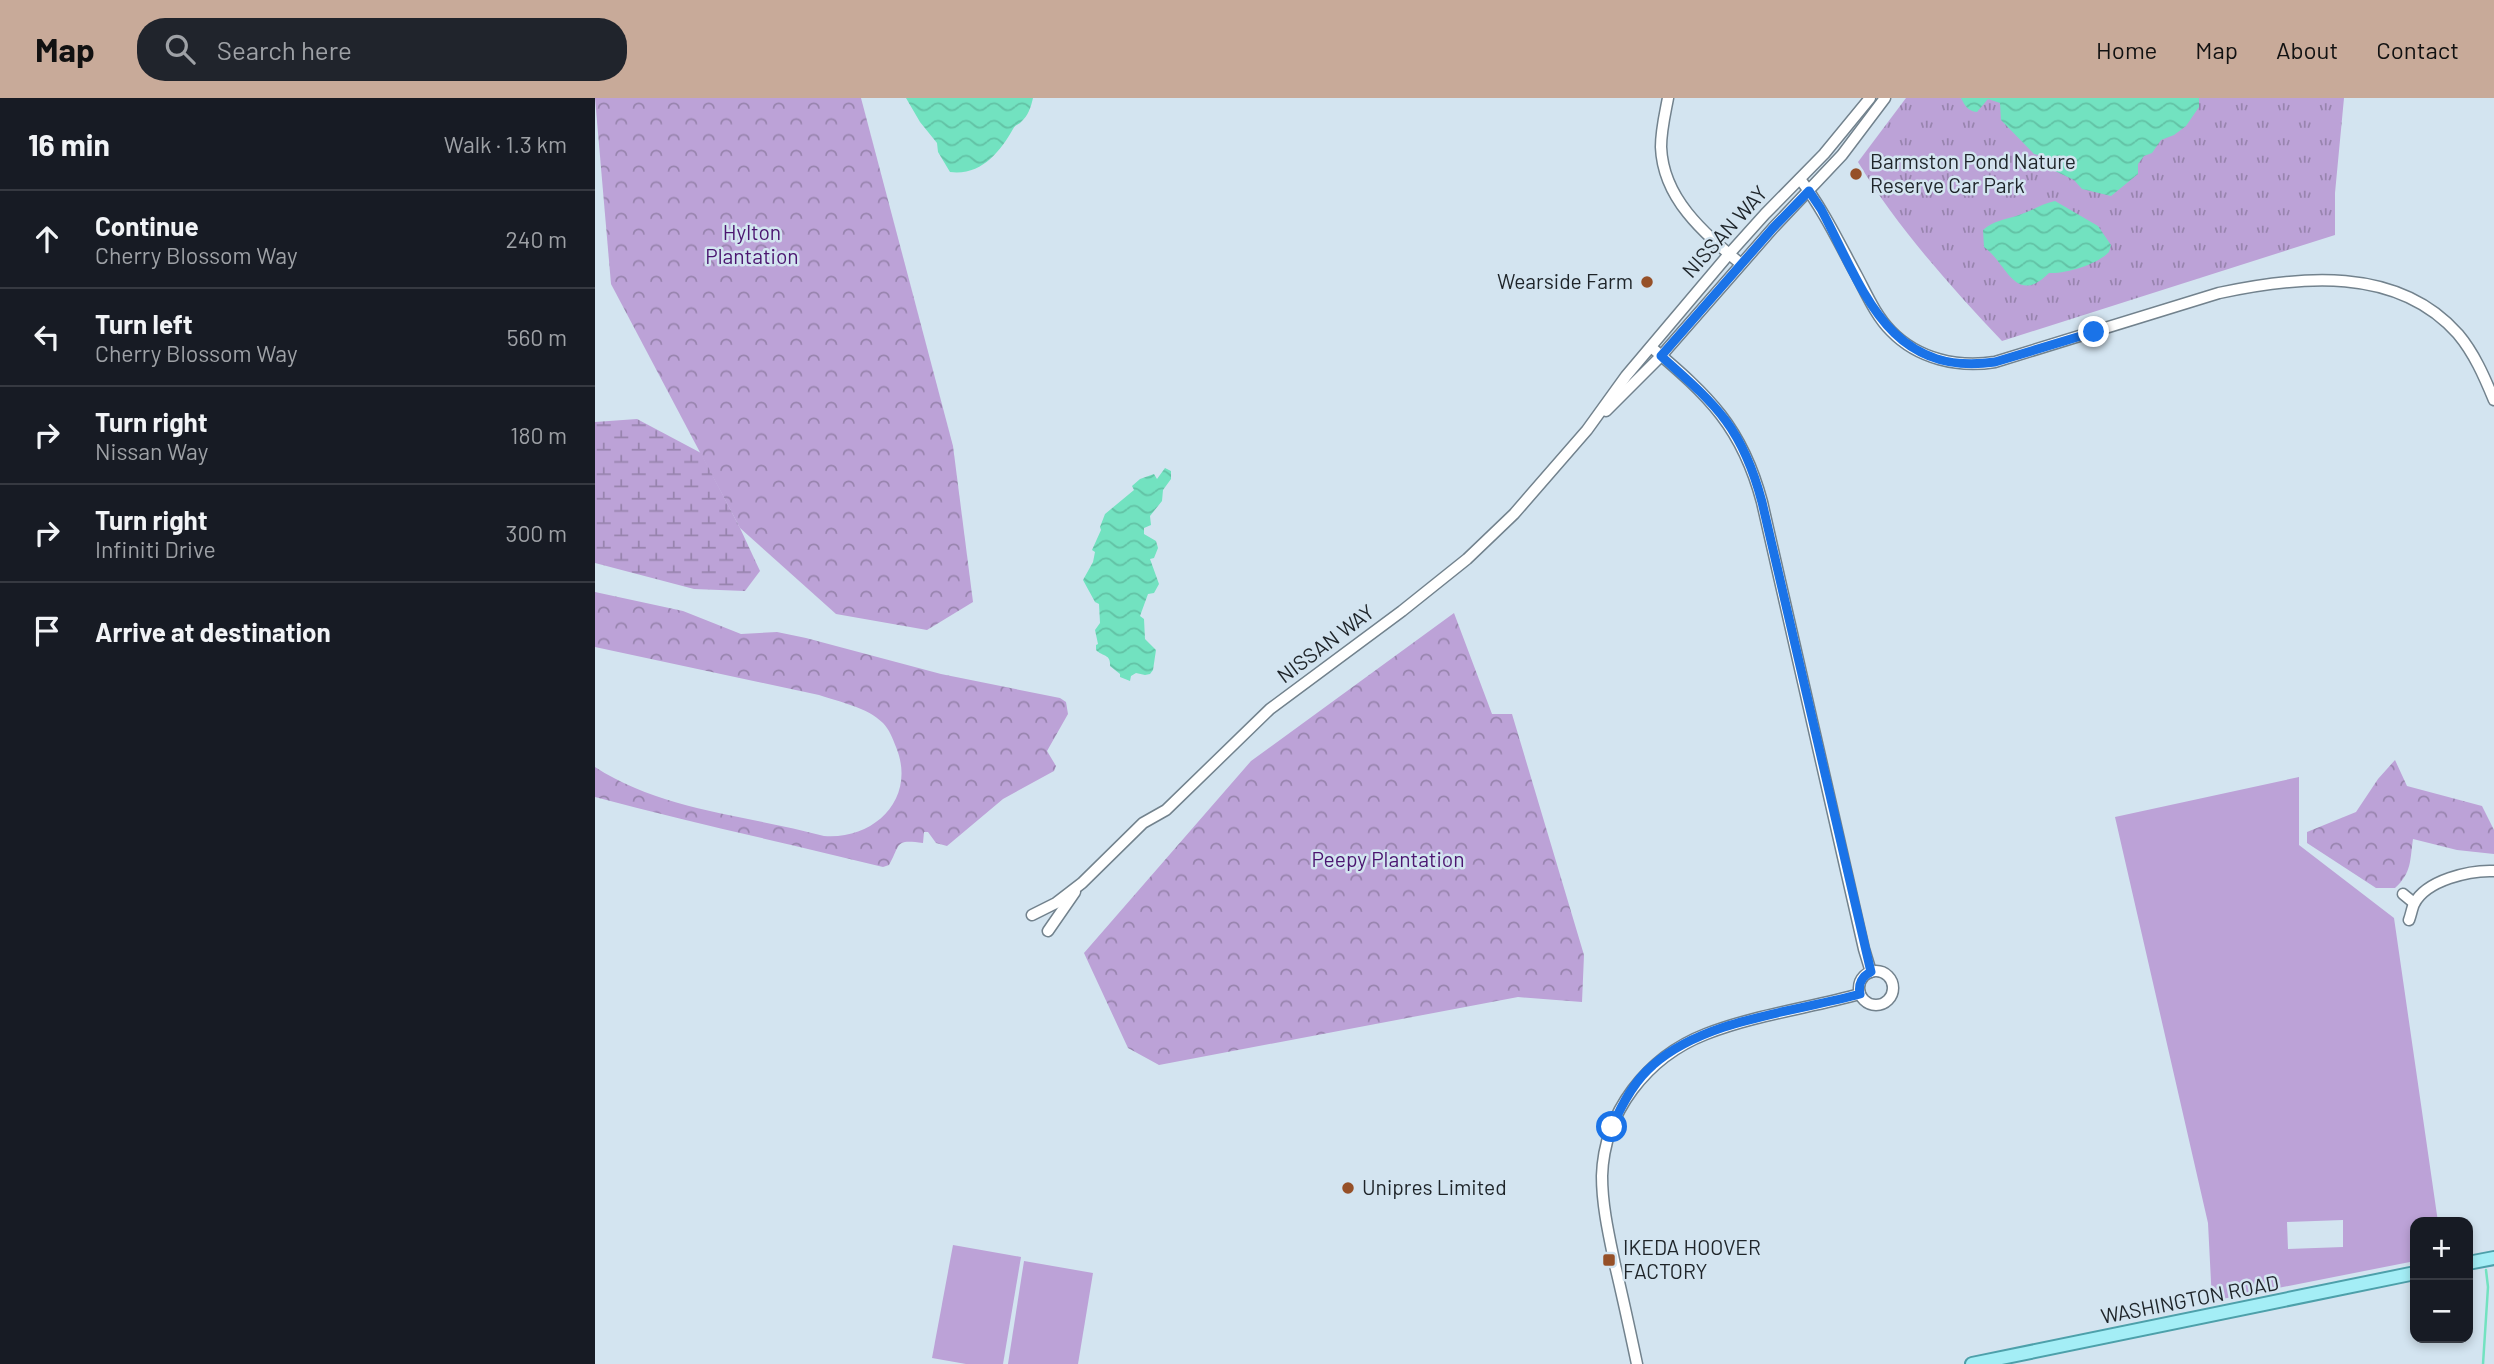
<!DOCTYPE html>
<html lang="en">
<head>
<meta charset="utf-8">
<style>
	body { margin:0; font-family:Barlow,sans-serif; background:#20242c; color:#f1f3f6 }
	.controls { position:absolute; right:21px; bottom:21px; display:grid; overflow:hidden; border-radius:14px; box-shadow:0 4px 10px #0003 }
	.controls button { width:63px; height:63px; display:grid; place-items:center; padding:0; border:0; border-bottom:2px solid #363941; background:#171b24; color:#f1f3f6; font:35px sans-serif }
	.stop { position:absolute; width:21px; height:21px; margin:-16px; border:5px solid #1a73e8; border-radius:50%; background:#fff }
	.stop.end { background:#1a73e8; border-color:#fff; box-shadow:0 2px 7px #0008 }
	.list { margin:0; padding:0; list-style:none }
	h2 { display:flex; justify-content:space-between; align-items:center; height:91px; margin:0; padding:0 28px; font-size:30px }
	h2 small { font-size:23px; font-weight:400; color:#9ea1a6 }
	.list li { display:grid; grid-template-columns:46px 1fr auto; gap:21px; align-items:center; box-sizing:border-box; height:98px; padding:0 28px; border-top:2px solid #363941 }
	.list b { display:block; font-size:26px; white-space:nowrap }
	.list p { margin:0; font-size:23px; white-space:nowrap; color:#9ea1a6 }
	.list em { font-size:23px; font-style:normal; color:#9ea1a6 }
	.icon { flex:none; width:38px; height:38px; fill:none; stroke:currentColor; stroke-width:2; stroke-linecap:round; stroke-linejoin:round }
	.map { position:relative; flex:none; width:1899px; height:1266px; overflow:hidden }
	header { display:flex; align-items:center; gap:42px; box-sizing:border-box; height:98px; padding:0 35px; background:#c8aa99; color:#111 }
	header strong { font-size:33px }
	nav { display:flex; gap:38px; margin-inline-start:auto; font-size:24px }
	.search { width:490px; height:63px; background:#20242c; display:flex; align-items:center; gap:18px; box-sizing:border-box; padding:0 24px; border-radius:28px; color:#9ea1a6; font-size:26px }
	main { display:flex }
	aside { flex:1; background:#171b24 }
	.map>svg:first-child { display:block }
</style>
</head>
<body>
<header>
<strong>Map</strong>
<div class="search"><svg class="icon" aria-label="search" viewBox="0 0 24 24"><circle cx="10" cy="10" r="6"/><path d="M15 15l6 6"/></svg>Search here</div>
<nav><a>Home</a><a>Map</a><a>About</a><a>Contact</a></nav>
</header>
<main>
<aside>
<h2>16 min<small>Walk · 1.3 km</small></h2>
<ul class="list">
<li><svg class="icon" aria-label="ahead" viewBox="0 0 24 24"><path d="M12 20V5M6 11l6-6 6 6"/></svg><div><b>Continue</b><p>Cherry Blossom Way</p></div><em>240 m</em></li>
<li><svg class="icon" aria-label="left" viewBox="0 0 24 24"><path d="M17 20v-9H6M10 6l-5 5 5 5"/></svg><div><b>Turn left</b><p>Cherry Blossom Way</p></div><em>560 m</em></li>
<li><svg class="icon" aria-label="right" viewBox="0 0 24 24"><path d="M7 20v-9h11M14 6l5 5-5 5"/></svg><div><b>Turn right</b><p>Nissan Way</p></div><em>180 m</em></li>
<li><svg class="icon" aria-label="right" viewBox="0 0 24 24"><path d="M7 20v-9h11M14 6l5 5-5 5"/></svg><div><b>Turn right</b><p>Infiniti Drive</p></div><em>300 m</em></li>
<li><svg class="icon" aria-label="arrive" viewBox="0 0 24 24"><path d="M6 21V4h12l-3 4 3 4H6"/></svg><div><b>Arrive at destination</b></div></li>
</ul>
</aside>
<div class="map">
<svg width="1899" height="1266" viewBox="0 0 1899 1266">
	<defs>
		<pattern id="forest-crowns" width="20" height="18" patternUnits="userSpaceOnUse" patternTransform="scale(1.75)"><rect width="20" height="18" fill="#bca2d7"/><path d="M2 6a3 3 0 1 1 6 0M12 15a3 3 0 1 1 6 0" fill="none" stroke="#9884ae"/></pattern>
		<pattern id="wetland-marsh" width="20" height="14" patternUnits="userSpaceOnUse" patternTransform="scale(1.75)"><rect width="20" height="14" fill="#bca2d7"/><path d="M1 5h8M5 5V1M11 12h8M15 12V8" fill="none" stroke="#9884ae"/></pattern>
		<pattern id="park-tufts" width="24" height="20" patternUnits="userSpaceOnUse" patternTransform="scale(1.75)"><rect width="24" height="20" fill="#bca2d7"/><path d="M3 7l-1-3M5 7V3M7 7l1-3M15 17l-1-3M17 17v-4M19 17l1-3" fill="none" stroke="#9884ae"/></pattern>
		<pattern id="water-waves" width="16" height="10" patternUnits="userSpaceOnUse" patternTransform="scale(1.75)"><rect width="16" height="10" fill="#72e2c0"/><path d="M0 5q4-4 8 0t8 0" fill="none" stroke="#62c2a5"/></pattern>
	</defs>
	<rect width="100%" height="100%" fill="#d3e4f0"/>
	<g fill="#bca2d7" fill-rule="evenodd">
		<path d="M1704 679V747L1799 820 1843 1124H1820V1163L1617 1203 1613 1125 1520 719ZM1748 1122V1149L1693 1151 1692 1124Z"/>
		<path d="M358 1147 426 1159 408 1266H371L337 1260Z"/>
		<path d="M429 1163 498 1175 483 1266H413Z"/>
	</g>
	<g fill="url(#forest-crowns)">
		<path d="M0 0H266L358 348 378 504 332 532 241 516 145 430 16 186Z"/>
		<path d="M0 494 88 513 146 536 182 534 211 540 346 576 465 600 471 604 473 616 452 653 461 668 459 673 408 701 352 748 341 745 333 734H329L328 745C299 741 306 746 294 767L288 769C192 745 96 725 0 699V669C68 713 152 717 229 738 280 742 322 700 301 649 298 641 294 631 288 625 272 609 244 604 224 597L0 549Z"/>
		<path d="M859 515 897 616H917L989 857 987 904 923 899 564 967 533 950 489 855 656 663Z"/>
		<path d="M1800 662 1812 688 1887 708 1899 732V756L1862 752 1818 741C1815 761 1817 775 1800 790H1781L1712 745V734L1761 714 1783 681Z"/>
	</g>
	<path fill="url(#wetland-marsh)" d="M42 321 106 355 145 430 165 473 150 493 99 491 0 465V324Z"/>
	<path fill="url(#park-tufts)" d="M1311 0H1749L1740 95V137L1407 243C1356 189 1301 128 1263 64Z"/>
	<g fill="url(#water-waves)">
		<path d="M311 0H438C436 9 433 18 426 24 423 27 420 27 418 31 405 54 386 78 355 74L343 54 342 45 325 24Z"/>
		<path d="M1366 0H1604V9L1591 28 1579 37 1566 42 1557 55 1549 58 1543 66V76L1516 98 1487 91 1479 82 1458 72 1456 65 1452 59 1439 56 1406 22 1405 5 1393 1 1382 14C1373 13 1370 8 1366 0Z"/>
		<path d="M1460 103 1503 128 1516 147 1514 154C1503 166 1471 176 1454 175 1420 209 1412 165 1389 149L1388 132C1399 122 1410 122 1424 117 1437 113 1446 106 1460 103Z"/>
		<path d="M570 370 576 373V381L568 392 567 403 555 418 556 427 549 430V436L561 443 563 450 559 460 555 461 564 486 559 495 553 496 545 518 549 521 550 541 561 552 558 572 555 576 550 577 541 575 536 578 535 583 525 579V576L515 568C516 556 508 559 501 552V547L503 546 500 532 505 525 504 506 500 504 488 482 498 464 500 454 497 452 506 432 505 429 510 416 539 392 537 388 545 381 559 376 562 381Z"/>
	</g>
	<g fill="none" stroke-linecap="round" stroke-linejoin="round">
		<path stroke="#72e2c0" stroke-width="2.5" d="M1888 1266 1893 1189 1891 1172"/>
		<defs>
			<g id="minor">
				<path d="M1073 0C1070 16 1066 32 1066 49 1068 101 1109 135 1146 166"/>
				<path d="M1205 81C1228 111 1244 145 1262 178 1272 197 1281 218 1296 233 1323 261 1363 270 1400 264L1624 195C1703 178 1802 167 1863 236 1879 255 1889 278 1899 302"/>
				<path d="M1056 249C1114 298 1147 329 1167 404L1269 851 1276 874"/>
				<path d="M1011 313 1066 258 1178 130 1247 57 1290 0"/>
				<path d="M1808 796 1819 805"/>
				<path d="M437 817 461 805 487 785 548 725 571 712 675 611 807 513 872 461 919 416 992 332 1031 278 1134 156 1170 116 1229 56 1275 0"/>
				<path d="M1814 822C1816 817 1817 810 1819 806 1831 782 1875 772 1899 773"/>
				<path d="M453 833 480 794"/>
				<circle cx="1281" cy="890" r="17"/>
				<path d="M1042 1266C1035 1233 1028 1200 1020 1167 1014 1138 1007 1108 1007 1078 1009 1014 1052 959 1111 936 1160 917 1214 910 1265 896"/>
			</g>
			<g id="major">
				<path d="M1873 1165 1899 1160"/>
				<path d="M1377 1266 1820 1175"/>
			</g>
		</defs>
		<use href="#minor" stroke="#72828d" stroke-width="13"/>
		<use href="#major" stroke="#4da0aa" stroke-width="16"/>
		<use href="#minor" stroke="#fff" stroke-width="10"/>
		<use href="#major" stroke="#a4eef6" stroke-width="12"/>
	</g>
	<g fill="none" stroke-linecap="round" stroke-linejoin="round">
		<path stroke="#1a73e8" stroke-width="9" d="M1017 1029C1027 1006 1039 983 1058 967 1110 921 1200 914 1265 896 1263 886 1267 878 1276 874L1167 404C1147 329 1122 308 1066 258L1178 130 1214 93 1226 111C1267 188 1292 280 1400 264L1499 234"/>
	</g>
	<g fill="#965028" stroke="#d3e4f0" stroke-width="2.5">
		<circle cx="1261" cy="76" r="7"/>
		<circle cx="1052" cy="184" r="7"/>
		<circle cx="753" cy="1090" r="7"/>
		<rect x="1007" y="1155" width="14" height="14" rx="3.5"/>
	</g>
	<g text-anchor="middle" stroke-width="5" stroke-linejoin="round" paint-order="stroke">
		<g font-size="21" fill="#1e2429" stroke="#d3e4f0" text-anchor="start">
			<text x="1275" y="71">Barmston Pond Nature<tspan x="1275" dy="24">Reserve Car Park</tspan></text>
			<text x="1038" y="191" text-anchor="end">Wearside Farm</text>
			<text x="767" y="1097">Unipres Limited</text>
			<text x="1028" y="1157">IKEDA HOOVER<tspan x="1028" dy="24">FACTORY</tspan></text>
		</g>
		<g font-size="21" fill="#1e2429" stroke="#d3e4f0">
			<text transform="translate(1130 134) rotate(-48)" y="7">NISSAN WAY</text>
			<text transform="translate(731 546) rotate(-37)" y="7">NISSAN WAY</text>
			<text transform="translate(1595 1202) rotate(-11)" y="7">WASHINGTON ROAD</text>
		</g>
		<g font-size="21" fill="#4b1670" stroke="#d3e4f0">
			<text x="157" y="142">Hylton<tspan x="157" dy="24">Plantation</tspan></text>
			<text x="793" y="769">Peepy Plantation</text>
		</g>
	</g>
</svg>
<div class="controls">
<button>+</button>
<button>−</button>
</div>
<div class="stop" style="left:1017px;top:1029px"></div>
<div class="stop end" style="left:1499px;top:234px"></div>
</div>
</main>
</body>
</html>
